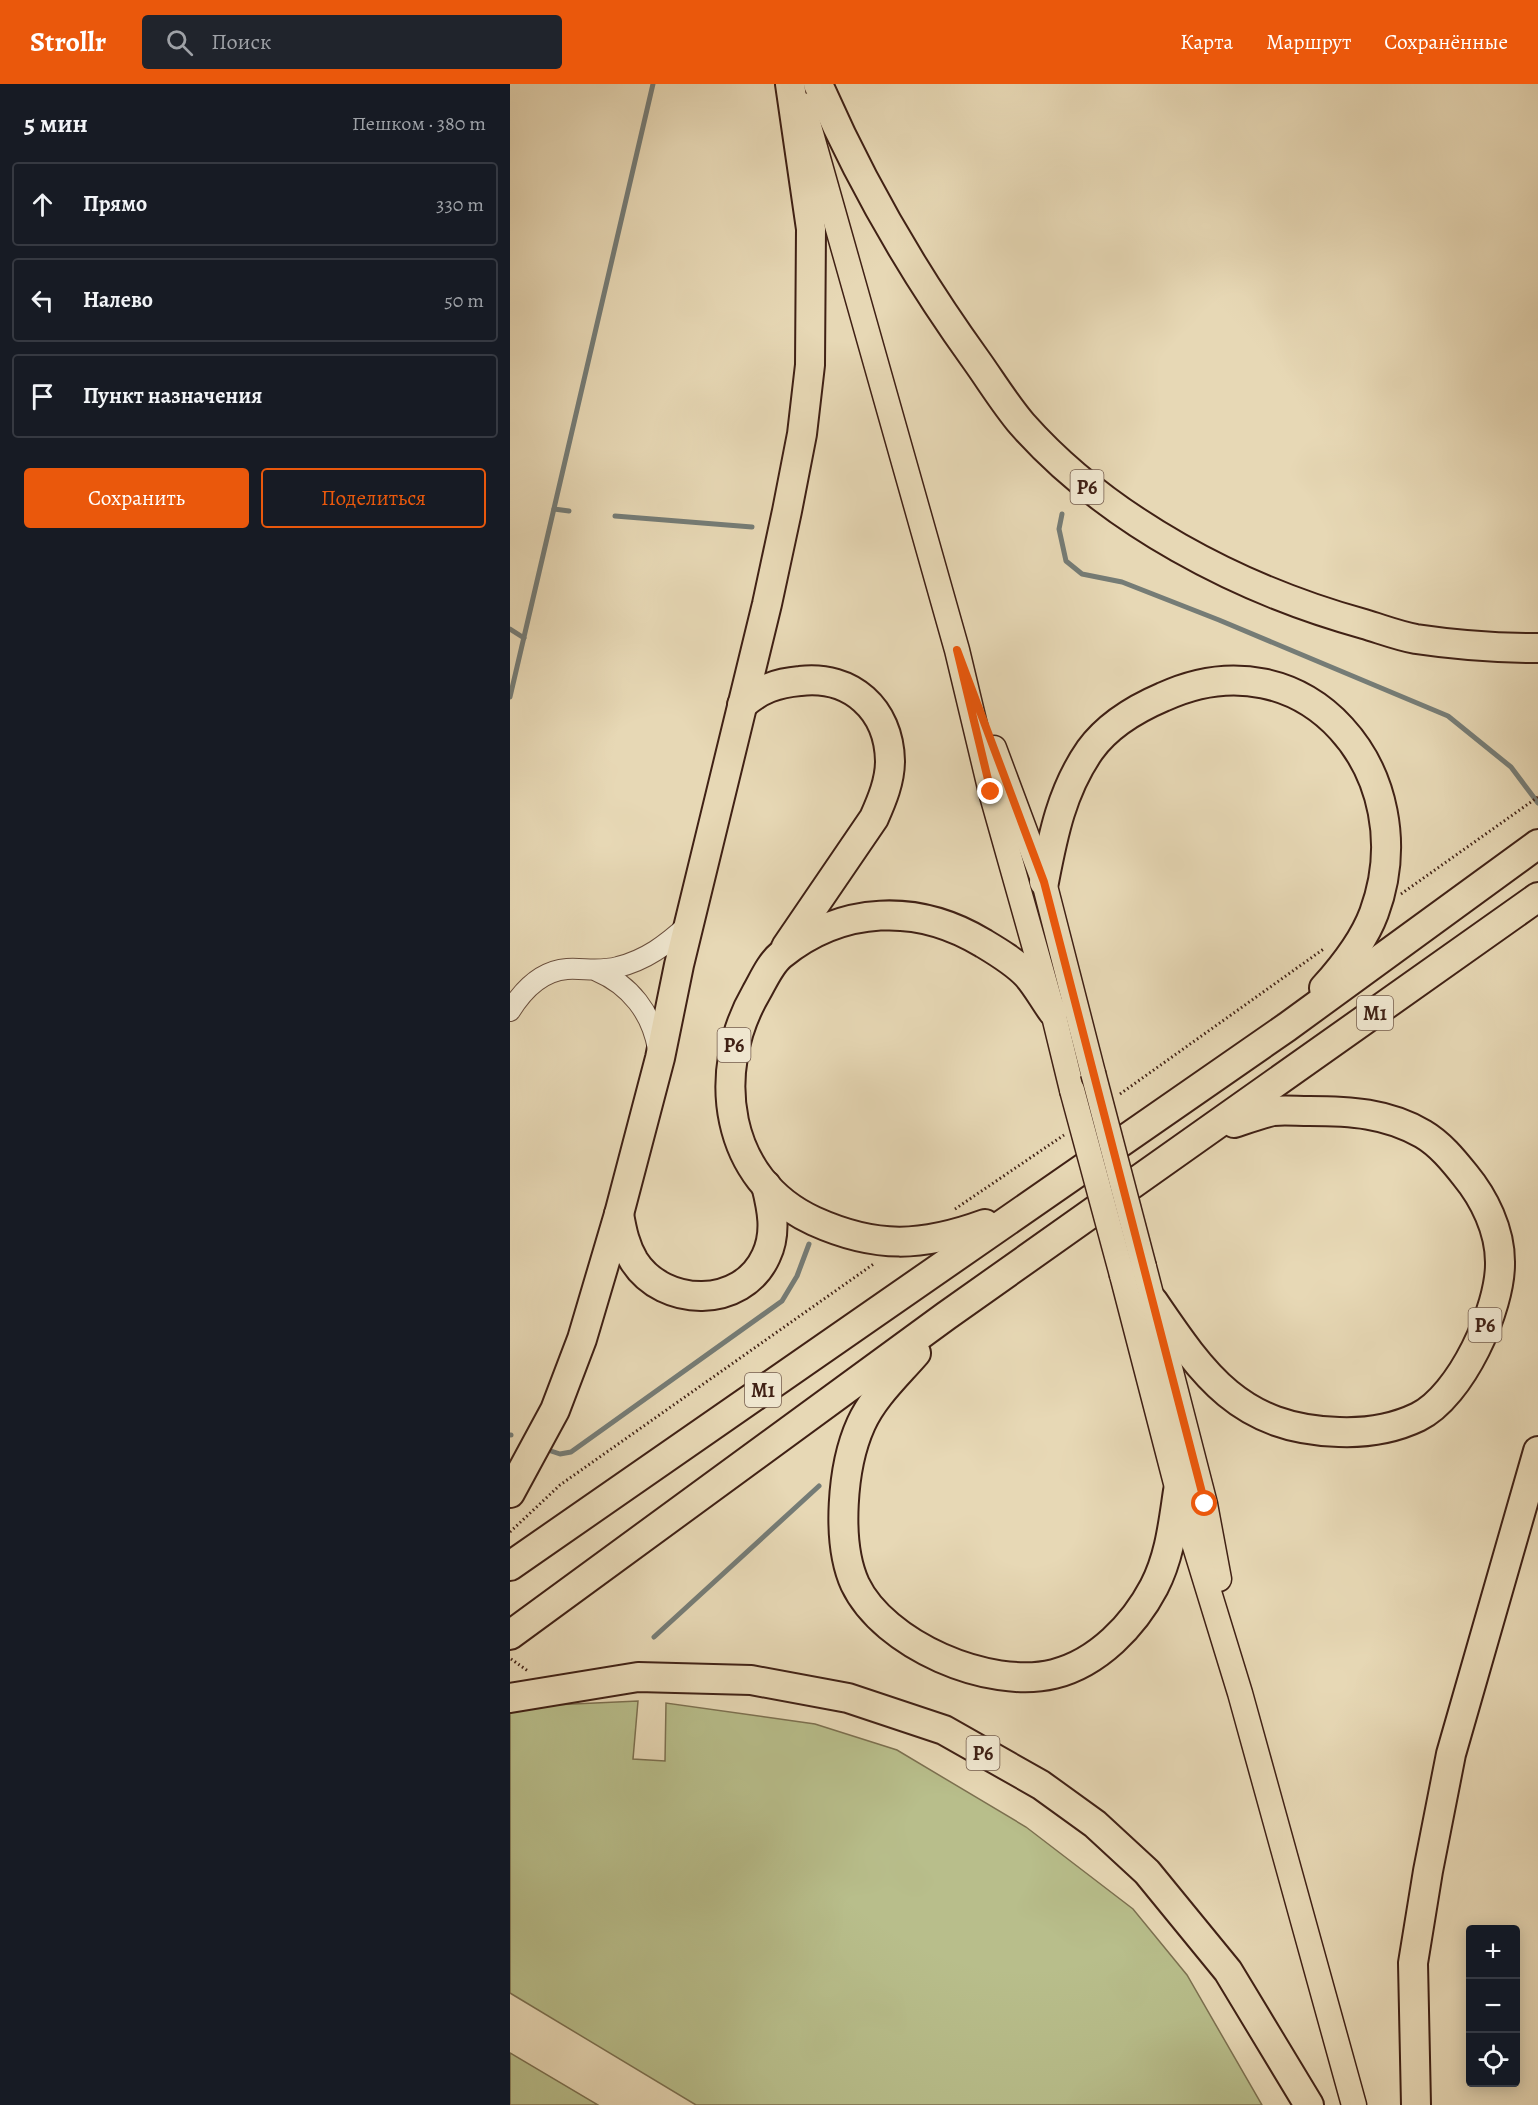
<!DOCTYPE html>
<html lang="ru">
<head>
<meta charset="utf-8">
<style>
	body { margin:0; font-family:Alegreya,serif; background:#20242c; color:#f1f3f6 }
	.controls { position:absolute; right:18px; bottom:18px; display:grid; overflow:hidden; border-radius:6px; box-shadow:0 3px 15px #0003 }
	.controls button { width:54px; height:54px; display:grid; place-items:center; padding:0; border:0; border-bottom:2px solid #363941; background:#171b24; color:#f1f3f6; font:30px sans-serif }
	.stop { position:absolute; width:18px; height:18px; margin:-14px; border:4px solid #ea580c; border-radius:50%; background:#fff }
	.stop.end { background:#ea580c; border-color:#fff; box-shadow:0 2px 6px #0008 }
	.list { margin:0; padding:0; list-style:none }
	h2 { display:flex; justify-content:space-between; align-items:center; height:78px; margin:0; padding:0 24px; font-size:26px }
	h2 small { font-size:20px; font-weight:400; color:#9ea1a6 }
	.list li { display:grid; grid-template-columns:39px 1fr auto; gap:18px; align-items:center; box-sizing:border-box; height:84px; margin:0 12px 12px; padding:0 12px; border:2px solid #363941; border-radius:6px }
	.list b { display:block; font-size:22px; white-space:nowrap }
	.list em { font-size:20px; font-style:normal; color:#9ea1a6 }
	.actions { display:flex; gap:12px; padding:18px 24px }
	.actions a { flex:1; padding:14px 0; border:2px solid #ea580c; border-radius:6px; text-align:center; font-size:21px; color:#ea580c }
	.actions .main { background:#ea580c; color:#fff }
	.icon { flex:none; width:33px; height:33px; fill:none; stroke:currentColor; stroke-width:2; stroke-linecap:round; stroke-linejoin:round }
	.map { position:relative; flex:none; width:1028px; height:2021px; overflow:hidden }
	header { display:flex; align-items:center; gap:36px; box-sizing:border-box; height:84px; padding:0 30px; background:#ea580c; color:#fff }
	header strong { font-size:28px }
	nav { display:flex; gap:33px; margin-inline-start:auto; font-size:21px }
	.search { width:420px; height:54px; background:#20242c; display:flex; align-items:center; gap:15px; box-sizing:border-box; padding:0 21px; border-radius:6px; color:#9ea1a6; font-size:22px }
	main { display:flex }
	aside { flex:1; background:#171b24 }
	.map>svg:first-child { display:block }
</style>
</head>
<body>
<header>
<strong>Strollr</strong>
<div class="search"><svg class="icon" aria-label="search" viewBox="0 0 24 24"><circle cx="10" cy="10" r="6"/><path d="M15 15l6 6"/></svg>Поиск</div>
<nav><a>Карта</a><a>Маршрут</a><a>Сохранённые</a></nav>
</header>
<main>
<aside>
<h2>5 мин<small>Пешком · 380 m</small></h2>
<ul class="list">
<li><svg class="icon" aria-label="ahead" viewBox="0 0 24 24"><path d="M12 20V5M6 11l6-6 6 6"/></svg><div><b>Прямо</b></div><em>330 m</em></li>
<li><svg class="icon" aria-label="left" viewBox="0 0 24 24"><path d="M17 20v-9H6M10 6l-5 5 5 5"/></svg><div><b>Налево</b></div><em>50 m</em></li>
<li><svg class="icon" aria-label="arrive" viewBox="0 0 24 24"><path d="M6 21V4h12l-3 4 3 4H6"/></svg><div><b>Пункт назначения</b></div></li>
</ul>
<div class="actions"><a class="main">Сохранить</a><a>Поделиться</a></div>
</aside>
<div class="map">
<svg width="1028" height="2021" viewBox="0 0 1028 2021">
	<rect width="100%" height="100%" fill="#e7d8b5"/>
	<filter id="stains"><feTurbulence type="fractalNoise" baseFrequency=".00333" numOctaves="4"/><feColorMatrix values="0 0 0 0 .2 0 0 0 0 .09 0 0 0 0 .02 0 0 0 .5 -.17"/></filter>
	<radialGradient id="worn" r=".72"><stop offset=".6" stop-color="#630" stop-opacity="0"/><stop offset="1" stop-color="#630" stop-opacity=".3"/></radialGradient>
	<g fill="#b8be8b" stroke="#7c7050" stroke-width="1.5">
		<path d="M128 1617 123 1675 155 1677 156 1619 305 1640 387 1666 516 1743 623 1825 677 1891 752 2021H186L0 1909V1627L42 1621Z"/>
		<path d="M0 1969 88 2021H0Z"/>
	</g>
	<g fill="none" stroke-linecap="round" stroke-linejoin="round">
		<g stroke="#757c76" stroke-width="5">
			<path d="M44 425 59 427"/>
			<path d="M552 430 549 445 556 477 572 490 612 498 709 536 938 632 1001 683 1028 719"/>
			<path d="M105 432 242 443"/>
			<path d="M0 545 14 554"/>
			<path d="M0 613 143 0"/>
			<path d="M0 1351H1"/>
			<path d="M41 1367 50 1370 61 1368 272 1217 287 1192 299 1160"/>
			<path d="M144 1553 309 1402"/>
		</g>
		<defs>
			<g id="minor">
				<path d="M87 887C120 901 142 929 148 965"/>
				<path d="M0 927C13 906 31 887 57 885 74 884 90 888 108 883 136 876 156 861 178 841"/>
			</g>
			<g id="major">
				<path d="M293 21 447 566 481 708 543 928 562 1006"/>
				<path d="M484 664 534 798 583 989"/>
				<path d="M634 1183 695 1420 709 1495"/>
				<path d="M612 1191 668 1407 730 1609 844 2021"/>
			</g>
			<g id="highway">
				<path d="M308 0C350 97 404 190 466 276 481 297 495 320 512 340 598 437 730 506 854 540 871 545 889 552 906 555 946 561 987 564 1028 564"/>
				<path d="M232 621C250 605 267 599 290 597 341 591 379 625 380 677 380 697 372 716 364 734L276 863"/>
				<path d="M534 798C543 751 552 706 580 666 598 641 625 625 653 613 796 547 915 691 864 829 854 856 833 883 814 904"/>
				<path d="M109 1130C112 1147 115 1162 124 1177 154 1224 232 1225 256 1172 267 1149 262 1125 256 1101"/>
				<path d="M475 1140C412 1163 366 1165 304 1137 214 1096 200 988 246 909 253 897 260 880 271 871 332 822 407 819 473 859 488 868 505 878 517 891 527 902 534 916 543 928"/>
				<path d="M643 1217C694 1292 730 1345 829 1348 856 1349 883 1345 908 1333 951 1312 991 1224 990 1178 990 1146 974 1114 955 1091 943 1076 930 1060 913 1050 877 1029 840 1027 799 1027 787 1027 774 1026 763 1027 750 1030 736 1035 724 1039"/>
				<path d="M406 1269C387 1291 363 1313 351 1340 332 1382 326 1458 345 1500 374 1561 479 1606 544 1590 588 1579 624 1541 644 1503 660 1472 663 1440 668 1407"/>
				<path d="M0 1409 45 1326 72 1255 109 1130 150 974 169 881 257 520 277 427 292 350 300 281 301 145 280 0"/>
				<path d="M0 1482 777 943 1028 760"/>
				<path d="M0 1551 436 1232 1028 813"/>
				<path d="M0 1614 128 1593 241 1596 338 1614 434 1646 531 1701 585 1740 637 1788 718 1887 799 2021"/>
				<path d="M906 2021 903 1879 918 1787 941 1670 1028 1367"/>
			</g>
		</defs>
		<use href="#minor" stroke="#6a4f3d" stroke-width="22"/>
		<use href="#major" stroke="#402115" stroke-width="27"/>
		<use href="#highway" stroke="#402115" stroke-width="32"/>
		<g stroke="#402115" stroke-width="3" stroke-dasharray="1.5 3" stroke-linecap="butt">
			<path d="M891 810 1028 713"/>
			<path d="M610 1010 815 864"/>
			<path d="M445 1125 554 1051"/>
			<path d="M0 1448 50 1401 365 1179"/>
			<path d="M1 1575 18 1587"/>
		</g>
		<use href="#minor" stroke="#efe6cf" stroke-width="20"/>
		<use href="#major" stroke="#e7d8b5" stroke-width="24"/>
		<use href="#highway" stroke="#e7d8b5" stroke-width="28"/>
		<defs>
			<g id="major-bridge">
				<path d="M583 989 634 1183"/>
				<path d="M562 1006 612 1191"/>
			</g>
		</defs>
		<use href="#major-bridge" stroke="#402115" stroke-width="27" stroke-linecap="butt"/>
		<use href="#major-bridge" stroke="#e7d8b5" stroke-width="24"/>
	</g>
	<g fill="none" stroke-linecap="round" stroke-linejoin="round">
		<path stroke="#ea580c" stroke-width="8" d="M481 708 447 566 534 798 695 1420"/>
	</g>
	<g text-anchor="middle" stroke-width="6" stroke-linejoin="round" paint-order="stroke">
		<g fill="#efe6cf" stroke="#745c4d" stroke-width="1.5">
			<rect x="560.5" y="386" width="33" height="34" rx="4.5"/>
			<rect x="847" y="912" width="36" height="34" rx="4.5"/>
			<rect x="207.5" y="944" width="33" height="34" rx="4.5"/>
			<rect x="958.5" y="1224" width="33" height="34" rx="4.5"/>
			<rect x="235" y="1289" width="36" height="34" rx="4.5"/>
			<rect x="456.5" y="1652" width="33" height="34" rx="4.5"/>
		</g>
		<g font-size="20" font-weight="bold" fill="#402115">
			<text x="577" y="410">Р6</text>
			<text x="865" y="936">М1</text>
			<text x="224" y="968">Р6</text>
			<text x="975" y="1248">Р6</text>
			<text x="253" y="1313">М1</text>
			<text x="473" y="1676">Р6</text>
		</g>
	</g>
	<rect width="100%" height="100%" filter="url(#stains)"/>
	<rect width="100%" height="100%" fill="url(#worn)"/>
</svg>
<div class="controls">
<button>+</button>
<button>−</button>
<button><svg class="icon" aria-label="locate" viewBox="0 0 24 24"><circle cx="12" cy="12" r="6"/><path d="M12 2v4M12 18v4M2 12h4M18 12h4"/></svg></button>
</div>
<div class="stop" style="left:695px;top:1420px"></div>
<div class="stop end" style="left:481px;top:708px"></div>
</div>
</main>
</body>
</html>
